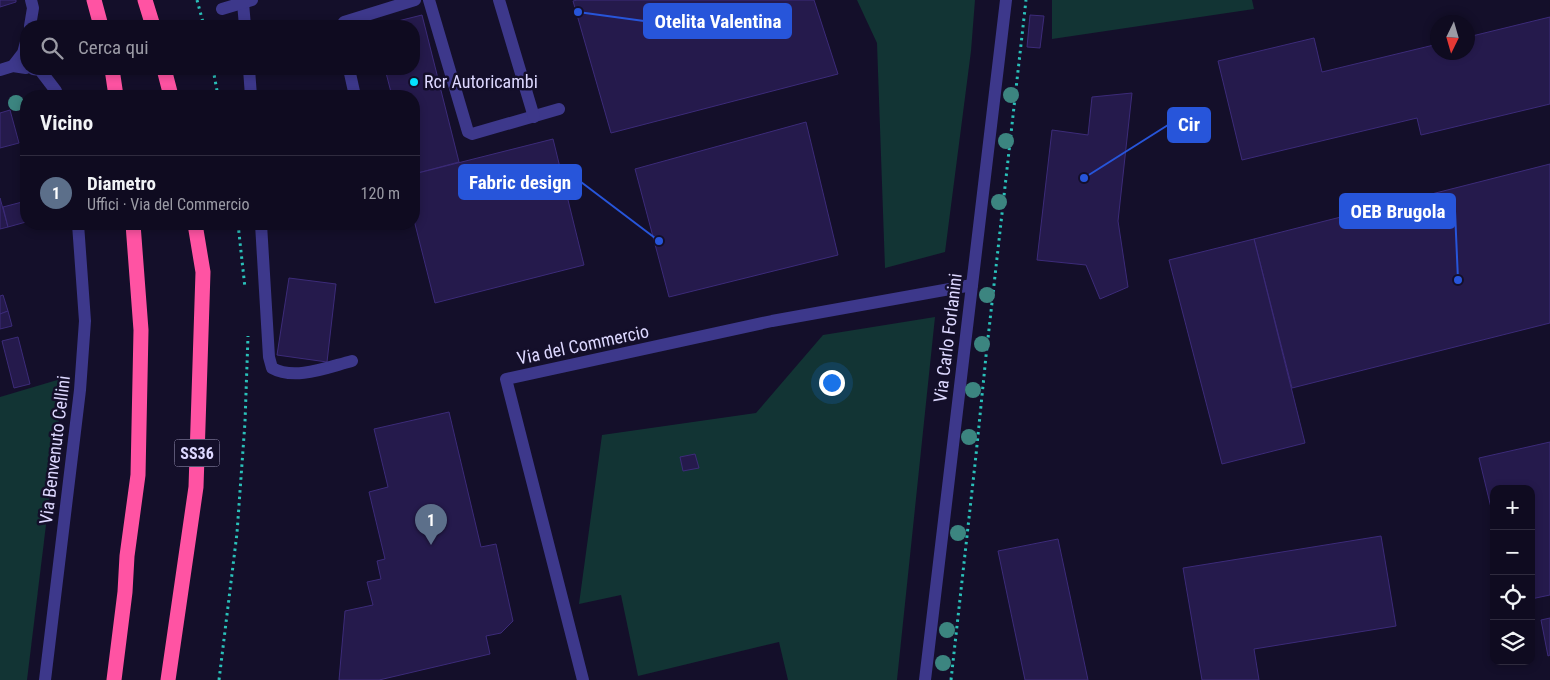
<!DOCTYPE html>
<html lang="it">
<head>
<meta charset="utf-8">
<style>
	body { margin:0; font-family:"Roboto Condensed",sans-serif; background:#1d192d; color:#f1f3f6 }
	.controls { position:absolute; right:15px; bottom:15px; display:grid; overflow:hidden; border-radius:10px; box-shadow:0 2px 8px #0003 }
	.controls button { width:45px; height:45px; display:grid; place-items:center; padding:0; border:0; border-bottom:1px solid #2f2b3e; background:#0f0b20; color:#f1f3f6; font:25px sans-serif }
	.compass { position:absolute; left:1430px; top:15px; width:45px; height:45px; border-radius:50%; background:#0f0b20; box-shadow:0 2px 8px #0003; rotate:185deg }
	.you { position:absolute; left:831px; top:382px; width:18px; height:18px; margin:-12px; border:4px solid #fff; border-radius:50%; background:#1a73e8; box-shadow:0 0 0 8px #1a73e833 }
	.badge { display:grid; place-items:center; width:32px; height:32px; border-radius:50%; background:#8c9099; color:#fff; font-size:16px; font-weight:700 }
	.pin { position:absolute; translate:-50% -41px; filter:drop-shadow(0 1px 2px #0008) }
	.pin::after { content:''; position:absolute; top:26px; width:18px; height:15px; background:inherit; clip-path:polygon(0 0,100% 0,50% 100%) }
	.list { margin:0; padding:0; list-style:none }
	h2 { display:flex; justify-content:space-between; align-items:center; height:65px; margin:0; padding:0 20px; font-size:21px }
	h2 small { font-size:16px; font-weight:400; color:#9b9ba5 }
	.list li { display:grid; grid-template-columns:32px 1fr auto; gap:15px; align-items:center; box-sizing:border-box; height:75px; padding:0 20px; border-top:1px solid #2f2b3e }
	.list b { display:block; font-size:19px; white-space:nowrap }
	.list p { margin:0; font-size:16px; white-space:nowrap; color:#9b9ba5 }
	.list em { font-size:16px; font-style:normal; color:#9b9ba5 }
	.icon { flex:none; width:28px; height:28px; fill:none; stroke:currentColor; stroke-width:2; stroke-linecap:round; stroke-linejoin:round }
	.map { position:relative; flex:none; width:1550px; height:680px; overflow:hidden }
	.search { position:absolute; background:#0f0b20; box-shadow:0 2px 8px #0003; left:20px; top:20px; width:400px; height:55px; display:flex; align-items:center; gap:12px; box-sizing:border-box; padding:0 18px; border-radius:20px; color:#9b9ba5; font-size:19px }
	.panel { position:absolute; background:#0f0b20; box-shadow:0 2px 8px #0003; left:20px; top:90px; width:400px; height:140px; border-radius:20px }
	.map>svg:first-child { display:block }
</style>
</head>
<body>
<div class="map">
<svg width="1550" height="680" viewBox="0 0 1550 680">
	<rect width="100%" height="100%" fill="#140f2a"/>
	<g fill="#123434">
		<path d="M857 0H975L971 51 945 252 885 268 877 43Z"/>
		<path d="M1052 0H1252L1254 9 1052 39Z"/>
		<path d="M935 317 897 680H788L779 642 638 676 621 595 579 604 602 435 756 413 823 335Z"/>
		<path d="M64 378 27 680H0V397Z"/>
	</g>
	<g fill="#251a4c" stroke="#3c2b79">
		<path d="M0 0H16V2L0 7Z"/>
		<path d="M577 0H814L838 74 611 133 573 1Z"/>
		<path d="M422 15 459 162 414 174V96H392L385 69H414V26H378Z"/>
		<path d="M1030 15 1044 16 1040 48 1027 47Z"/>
		<path d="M1550 17V104L1421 135 1417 118 1242 160 1218 61 1314 38 1322 72 1438 44V52H1468V37Z"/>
		<path d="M1132 93 1118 221 1128 287 1100 299 1086 265 1037 260 1052 130 1088 135 1092 97Z"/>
		<path d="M10 110 19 143 0 148V113Z"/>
		<path d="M806 122 838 255 669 297 635 169Z"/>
		<path d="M553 139 584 265 435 303 414 220V174Z"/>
		<path d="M1550 164V323L1292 388 1254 239Z"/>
		<path d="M0 198 8 227 0 229Z"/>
		<path d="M26 201V222L8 227 3 207Z"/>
		<path d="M1254 239 1305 443 1222 464 1169 260Z"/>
		<path d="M289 278 336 284 327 362 277 355Z"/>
		<path d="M3 295 8 311 0 314V296Z"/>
		<path d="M8 311 12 326 0 329V314Z"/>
		<path d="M18 337 30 384 14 388 2 341Z"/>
		<path d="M449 412 481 547 496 544 513 621 501 633 486 636 490 654 379 680H339L345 611 373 605 367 582 381 579 377 561 385 559 369 492 388 487 374 429Z"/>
		<path d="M1550 442V595L1531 599V489H1494V520L1479 458Z"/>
		<path d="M695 454 699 468 683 471 680 457Z"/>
		<path d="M1381 536 1396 626 1254 649 1259 680H1202L1183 568Z"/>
		<path d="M1058 539 1088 680H1025L998 551Z"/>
		<path d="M1550 618V655L1548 656 1541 620Z"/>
	</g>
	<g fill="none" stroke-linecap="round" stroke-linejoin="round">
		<g stroke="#2ac1ba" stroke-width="3" stroke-dasharray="2.5 4" stroke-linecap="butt">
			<path d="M197 0 204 26"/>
			<path d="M213 69 218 96"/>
			<path d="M238 224 245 288"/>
			<path d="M219 680 237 533 245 422 248 336"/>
			<path d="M951 680 976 455 986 356 1026 0"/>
		</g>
		<g stroke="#3d388b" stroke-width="12">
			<path d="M429 0 468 132 472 134 559 109"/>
			<path d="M499 0 534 117"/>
			<path d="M243 3 245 26"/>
			<path d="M222 9 252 0"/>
			<path d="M30 26 33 8 31 0"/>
			<path d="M342 26 344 22 415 0"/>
			<path d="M13 66 23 53 26 42"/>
			<path d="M33 69 40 70 56 91 57 96"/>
			<path d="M249 69 251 96"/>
			<path d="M349 69 355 96"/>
			<path d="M0 70 13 66 26 68"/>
			<path d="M261 224 269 357 272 368C295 381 328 367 352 361"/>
			<path d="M45 680 80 390 85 321 78 224"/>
			<path d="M583 680 506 379 772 321 972 285"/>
			<path d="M925 680 1006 0"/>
		</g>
		<g stroke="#ff53a3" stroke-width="15">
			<path d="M94 0 101 26"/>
			<path d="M145 0 153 26"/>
			<path d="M112 69 116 96"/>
			<path d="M164 69 171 96"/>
			<path d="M114 680 125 592 127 556 138 475 141 330 133 224"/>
			<path d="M168 680 196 487 203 272 195 224"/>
		</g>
	</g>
	<g fill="#3c8580">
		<circle cx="1011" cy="95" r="8"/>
		<circle cx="16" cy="103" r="8"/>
		<circle cx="1006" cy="141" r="8"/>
		<circle cx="999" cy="202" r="8"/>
		<circle cx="987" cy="295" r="8"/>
		<circle cx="982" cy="344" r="8"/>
		<circle cx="973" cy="390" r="8"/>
		<circle cx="969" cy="437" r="8"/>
		<circle cx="958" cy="533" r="8"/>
		<circle cx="947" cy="630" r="8"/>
		<circle cx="943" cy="663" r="8"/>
	</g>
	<circle fill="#04e2ff" stroke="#140f2a" stroke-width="2" cx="414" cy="82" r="5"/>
	<g text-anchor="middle" stroke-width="5" stroke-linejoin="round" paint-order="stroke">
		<rect fill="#140f2a" stroke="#a19cbf" stroke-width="1" x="174.5" y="439.5" width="45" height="27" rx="4"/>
		<g font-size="16" font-weight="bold" fill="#ddd8ff">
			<text x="197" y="459">SS36</text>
		</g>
		<g font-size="18" fill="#ddd8ff" stroke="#140f2a" text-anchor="start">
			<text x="424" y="88">Rcr Autoricambi</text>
		</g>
		<g font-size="18" fill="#ddd8ff" stroke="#140f2a">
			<text transform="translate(948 338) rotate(-83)" y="6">Via Carlo Forlanini</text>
			<text transform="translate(583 345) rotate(-12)" y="6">Via del Commercio</text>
			<text transform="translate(55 450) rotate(-83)" y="6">Via Benvenuto Cellini</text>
		</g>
	</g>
	<path fill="none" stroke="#2755da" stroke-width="2" d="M578 12L644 21M1084 178L1168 125M659 241L581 182M1458 280L1455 211"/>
	<g fill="#2755da" stroke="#140f2a" stroke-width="2">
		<circle cx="578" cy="12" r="5"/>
		<circle cx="1084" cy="178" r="5"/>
		<circle cx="659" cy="241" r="5"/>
		<circle cx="1458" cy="280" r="5"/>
	</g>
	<g fill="#2755da" stroke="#2755da" stroke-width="2">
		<rect x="644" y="4" width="147" height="34" rx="5"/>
		<rect x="1168" y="108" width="42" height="34" rx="5"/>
		<rect x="459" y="165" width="122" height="34" rx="5"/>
		<rect x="1340" y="194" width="115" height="34" rx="5"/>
	</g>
	<g font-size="19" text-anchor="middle" font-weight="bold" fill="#fff">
		<text x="718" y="28">Otelita Valentina</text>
		<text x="1189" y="131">Cir</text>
		<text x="520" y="189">Fabric design</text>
		<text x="1398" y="218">OEB Brugola</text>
	</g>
</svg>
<div class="controls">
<button>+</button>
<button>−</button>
<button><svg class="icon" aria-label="locate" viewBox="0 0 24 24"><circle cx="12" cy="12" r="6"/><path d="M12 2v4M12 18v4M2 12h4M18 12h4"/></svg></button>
<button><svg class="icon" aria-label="layers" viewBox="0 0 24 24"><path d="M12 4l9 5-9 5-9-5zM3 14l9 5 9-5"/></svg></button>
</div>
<svg class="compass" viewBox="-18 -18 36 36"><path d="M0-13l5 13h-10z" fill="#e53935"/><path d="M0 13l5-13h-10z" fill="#9b9ba5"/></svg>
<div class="you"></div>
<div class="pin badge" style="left:431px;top:545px;background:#5c6f8a">1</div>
<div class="search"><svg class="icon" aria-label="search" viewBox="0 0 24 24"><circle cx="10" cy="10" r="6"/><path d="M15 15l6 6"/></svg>Cerca qui</div>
<section class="panel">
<h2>Vicino<small></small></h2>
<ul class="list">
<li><span class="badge" style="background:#5c6f8a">1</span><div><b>Diametro</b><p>Uffici · Via del Commercio</p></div><em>120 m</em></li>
</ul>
</section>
</div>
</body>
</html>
